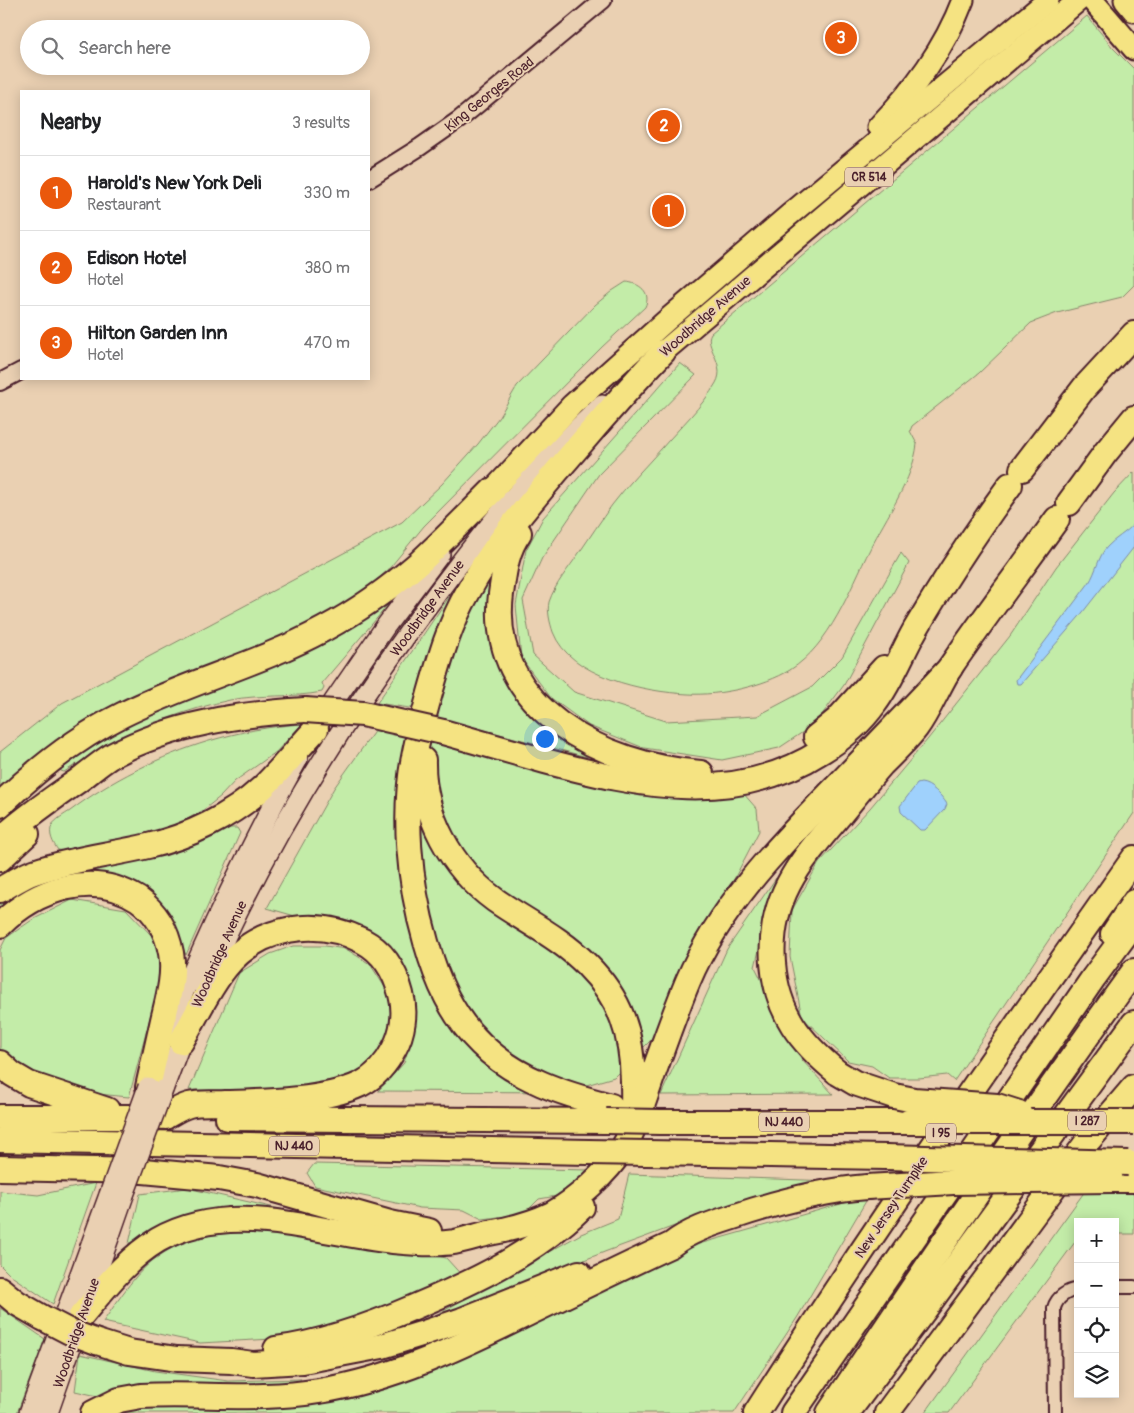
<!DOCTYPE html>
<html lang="en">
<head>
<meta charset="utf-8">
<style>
	body { margin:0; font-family:Pangolin,sans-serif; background:#f6f6f6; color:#202124 }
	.controls { position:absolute; right:15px; bottom:15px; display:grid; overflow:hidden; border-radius:0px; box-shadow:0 2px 12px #0003 }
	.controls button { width:45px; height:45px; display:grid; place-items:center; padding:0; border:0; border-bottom:1px solid #e0e0e0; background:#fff; color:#202124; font:25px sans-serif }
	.you { position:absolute; left:544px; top:738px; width:18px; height:18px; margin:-12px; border:4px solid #fff; border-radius:50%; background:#1a73e8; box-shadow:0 0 0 8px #1a73e833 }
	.badge { display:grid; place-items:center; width:32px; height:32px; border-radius:50%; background:#ea580c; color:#fff; font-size:16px; font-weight:700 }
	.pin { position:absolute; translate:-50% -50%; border:2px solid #fff; box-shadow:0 1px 5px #0006 }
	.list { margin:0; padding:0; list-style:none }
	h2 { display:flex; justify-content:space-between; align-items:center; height:65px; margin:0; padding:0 20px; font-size:21px }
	h2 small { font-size:16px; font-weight:400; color:#757577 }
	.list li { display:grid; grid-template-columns:32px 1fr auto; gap:15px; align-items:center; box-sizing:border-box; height:75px; padding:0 20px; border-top:1px solid #e0e0e0 }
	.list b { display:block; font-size:19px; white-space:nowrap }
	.list p { margin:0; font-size:16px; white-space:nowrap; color:#757577 }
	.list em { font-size:16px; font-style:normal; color:#757577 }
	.icon { flex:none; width:28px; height:28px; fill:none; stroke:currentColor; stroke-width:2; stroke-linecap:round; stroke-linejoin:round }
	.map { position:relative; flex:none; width:1134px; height:1413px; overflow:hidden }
	.search { position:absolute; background:#fff; box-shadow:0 2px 12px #0003; left:20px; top:20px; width:350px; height:55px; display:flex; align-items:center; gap:12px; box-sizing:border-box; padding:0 18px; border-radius:28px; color:#757577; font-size:19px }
	.panel { position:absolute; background:#fff; box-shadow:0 2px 12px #0003; left:20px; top:90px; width:350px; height:290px; border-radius:0px }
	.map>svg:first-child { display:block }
</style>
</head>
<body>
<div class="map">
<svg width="1134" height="1413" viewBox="0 0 1134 1413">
	<rect width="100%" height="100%" fill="#ead0b2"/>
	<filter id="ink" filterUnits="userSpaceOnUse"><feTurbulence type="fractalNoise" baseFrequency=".02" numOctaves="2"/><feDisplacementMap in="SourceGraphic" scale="10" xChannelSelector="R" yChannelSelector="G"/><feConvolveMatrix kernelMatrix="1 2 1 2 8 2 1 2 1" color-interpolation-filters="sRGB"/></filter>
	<g filter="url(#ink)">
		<g fill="#c3eca8" stroke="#86866a">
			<path d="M1087 16 1113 48 1134 69V285L1122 297 1057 313 1031 323 979 373 912 426 910 431 917 444C913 480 886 517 870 549 850 589 830 645 790 670 764 686 719 696 688 694 645 692 570 677 553 632 550 623 547 611 549 602 555 584 569 568 579 553 590 537 601 520 612 505 627 485 645 467 662 448 679 428 703 406 716 383 727 364 703 346 711 333Z"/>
			<path d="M626 282C639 283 652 292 645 307L602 347 424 526 388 570 371 585 349 601 298 631 162 683 118 703 81 723 37 756 0 787V752L62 703 402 522 442 484 478 444 499 417 517 386 595 305 612 291Z"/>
			<path d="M680 363 696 375 599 474 542 558 523 600 533 655 574 692 666 721 757 716 812 687 842 657 901 553 909 563 844 685 815 724 779 748 722 760 644 748 589 726 551 698 521 658 516 605 526 550 543 518Z"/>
			<path d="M1134 472V813L954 1081 947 1075 919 1078H889L872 1066 848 1061 802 1017 790 957 792 910 819 863 870 808 928 739 1010 636 1056 567 1114 493Z"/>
			<path d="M493 566 522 702 587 757 435 717 454 651Z"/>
			<path d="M459 582 416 709 377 703Z"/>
			<path d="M388 605 322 683 324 688 322 692C293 698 260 694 230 700 192 708 144 725 111 744 95 753 80 762 64 772L61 771 60 768 94 742 128 724 318 642Z"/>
			<path d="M302 724 276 752 235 781 221 796 202 811 182 822 154 832 65 851 58 850C53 843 48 834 52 825 55 820 65 814 70 811 111 780 160 756 209 741 239 732 271 726 302 724Z"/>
			<path d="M378 726 640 796 743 793 757 809 759 831 650 1041 614 1077 562 1092 378 1091 404 1063 415 1022 410 980 396 953 377 934 344 919 295 916 267 908 334 788Z"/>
			<path d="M230 828H237L240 833 186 955 166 910 135 888 99 879 0 915V902L19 892 47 880 158 854 190 845Z"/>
			<path d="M776 878 755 967 802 1060 833 1094 661 1095 727 949Z"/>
			<path d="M72 900 126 909 153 937 163 969 129 1097 67 1091 0 1056V950L6 938 32 920Z"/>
			<path d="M293 946H325L346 949 370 964 388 992 395 1017 387 1045 356 1074 305 1091 189 1090 239 973 270 954Z"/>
			<path d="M314 1164 589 1170 569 1194 539 1199 524 1214 482 1219 464 1210 420 1208 315 1186 307 1173Z"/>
			<path d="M629 1174 833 1181 753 1197 607 1251 418 1325 581 1234 618 1219Z"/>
			<path d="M96 1183 53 1304 10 1275 0 1265V1191L38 1195Z"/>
			<path d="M1088 1187 1134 1188V1234H1115V1222H1078V1238L949 1413H925Z"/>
			<path d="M187 1188 311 1216 128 1248 140 1194Z"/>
			<path d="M869 1196 797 1318 734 1413H109L117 1408 405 1379 488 1346 699 1244Z"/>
			<path d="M217 1231 289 1236 404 1249 446 1258 465 1279 309 1337 200 1343 103 1322C120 1298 137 1269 162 1254 179 1243 199 1237 217 1231Z"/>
			<path d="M0 1308 45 1339 17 1413H0Z"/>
			<path d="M80 1354 155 1371 228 1381 301 1379 285 1391 102 1397 75 1391Z"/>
		</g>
		<g fill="#9fd1fc" stroke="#7d8aa8">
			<path d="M1134 524V547L1079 617 1021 684H1017L1016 680 1089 583C1096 572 1099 555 1107 547 1115 538 1126 533 1134 524Z"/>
			<path d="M921 783C931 784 941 795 947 804L945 809 925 830H920L901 812 900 806 917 784Z"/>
		</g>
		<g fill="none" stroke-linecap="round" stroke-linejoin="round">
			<defs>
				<g id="minor">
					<path d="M1115 1287H1134"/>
					<path d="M1055 1413 1054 1308C1057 1297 1067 1291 1078 1289"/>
				</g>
				<g id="tertiary">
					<path d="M369 179 420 147 460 119 603 0"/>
					<path d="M0 382 21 371"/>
				</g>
				<g id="secondary">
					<path d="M321 720 385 627 440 554"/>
					<path d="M203 987C258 858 331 739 413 626 470 547 530 471 602 405"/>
					<path d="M170 1027C183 991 199 957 215 922 241 867 268 812 298 759"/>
					<path d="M163 1090 186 1029"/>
					<path d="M29 1413 109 1195"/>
					<path d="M48 1413 124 1195"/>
				</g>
				<g id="primary">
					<path d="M1092 0 1134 49"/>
					<path d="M1125 0 1134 11"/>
					<path d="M878 127C914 89 944 50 963 0"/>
					<path d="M663 352 1079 0"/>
					<path d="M493 490 572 405 668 319 788 216 1048 0"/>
				</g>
				<g id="motorway">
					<path d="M1022 469 1084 388 1134 334"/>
					<path d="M1069 503 1106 452 1134 418"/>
					<path d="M519 533C506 551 504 573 501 594 487 708 604 766 701 773"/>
					<path d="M443 732C477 742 511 751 545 761 639 786 735 807 822 751 843 738 861 723 875 703 891 682 902 653 915 630 944 580 976 532 1010 485"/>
					<path d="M816 737 837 720 884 668"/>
					<path d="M423 760C422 815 451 868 495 900 525 921 561 938 587 965 621 999 632 1034 633 1081 633 1092 634 1104 632 1115"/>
					<path d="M0 805C36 770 76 738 122 715 187 682 260 664 324 629 358 611 391 587 420 562 445 539 469 514 493 490"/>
					<path d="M0 840C25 817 52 799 79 780 90 772 101 762 113 755 171 724 240 714 305 710"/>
					<path d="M0 859 27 834"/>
					<path d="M0 890C11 884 22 876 34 872 71 859 110 855 148 846 188 837 232 816 262 788 281 770 298 748 316 729"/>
					<path d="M0 925C36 889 92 870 138 899 156 912 167 931 171 953 175 975 168 999 163 1020 158 1042 153 1065 148 1087"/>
					<path d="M1113 934 1134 902"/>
					<path d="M0 1063 12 1074 29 1084 107 1110"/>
					<path d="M838 1073C800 1042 777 1013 773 963 768 898 800 862 839 816 853 799 867 781 882 764 893 753 906 741 916 728 930 709 938 686 951 666 985 616 1022 568 1057 519"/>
					<path d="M611 1106C564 1094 516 1079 481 1044 452 1016 437 981 426 942 409 883 402 813 415 752 419 732 425 712 430 693 440 658 450 623 468 592 492 547 525 509 557 471 592 431 626 390 663 352"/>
					<path d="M0 1117H159"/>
					<path d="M165 1117C172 1113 181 1107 189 1105 200 1102 215 1104 226 1103 266 1102 325 1101 361 1084 375 1077 387 1063 394 1049 403 1033 406 1012 401 994 395 971 384 952 363 941 317 917 259 926 226 967 208 989 195 1018 181 1042"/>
					<path d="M228 1118 606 1121"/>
					<path d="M660 1122H908"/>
					<path d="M0 1140 588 1152"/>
					<path d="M647 1153 886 1157"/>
					<path d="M0 1168 143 1171 219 1178 257 1185 390 1223 429 1231"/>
					<path d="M1111 1180H1134"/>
					<path d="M0 1289 17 1303 43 1318"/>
					<path d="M81 1316C104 1289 126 1259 158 1240 232 1198 315 1233 393 1241 413 1243 435 1245 454 1242 465 1240 477 1236 489 1233 511 1229 531 1224 552 1214 577 1200 607 1173 622 1149 636 1128 644 1100 652 1077 664 1044 675 1012 688 981 721 903 784 841 842 781 878 744 914 706 950 668"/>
					<path d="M97 1342 129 1352 177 1359 231 1361 253 1364 303 1361 382 1346 421 1334 462 1320 579 1273"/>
					<path d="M276 1349C323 1343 370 1326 414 1307 474 1282 535 1253 582 1207"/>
					<path d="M93 1413 119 1400 141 1396C200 1393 260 1401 319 1391 394 1379 460 1347 527 1314 575 1291 623 1267 671 1245 689 1231 711 1224 733 1217 777 1202 820 1191 867 1187"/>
					<path d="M756 1413C877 1224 1005 1041 1134 858"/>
					<path d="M793 1413 1094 977 1134 923"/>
					<path d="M829 1413C928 1264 1029 1116 1134 971"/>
					<path d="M847 1413 925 1309 1134 1023"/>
					<path d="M887 1413 1088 1141 1134 1087"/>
				</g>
			</defs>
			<use href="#minor" stroke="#4a1f2b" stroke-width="16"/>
			<use href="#tertiary" stroke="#4a1f2b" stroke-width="20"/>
			<use href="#secondary" stroke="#4a1f2b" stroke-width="22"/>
			<use href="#primary" stroke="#4a1f2b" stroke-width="25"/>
			<use href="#motorway" stroke="#4a1f2b" stroke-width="28"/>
			<use href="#minor" stroke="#ead0b2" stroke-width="12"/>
			<use href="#tertiary" stroke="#ead0b2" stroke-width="16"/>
			<use href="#secondary" stroke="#ead0b2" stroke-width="19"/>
			<use href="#primary" stroke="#f5e382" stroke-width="21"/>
			<use href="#motorway" stroke="#f5e382" stroke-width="24"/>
			<defs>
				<g id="secondary-bridge">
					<path d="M109 1195 148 1087"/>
					<path d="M124 1195 163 1090"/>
				</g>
				<g id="motorway-bridge">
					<path d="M305 710 363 714 443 732"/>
					<path d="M838 1073 855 1083 894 1096 914 1100 997 1106 1019 1113"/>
					<path d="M606 1121 660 1122"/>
					<path d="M908 1122H1134"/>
					<path d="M588 1152 647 1153"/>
					<path d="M886 1157 1128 1163"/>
					<path d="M867 1187 953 1182 1111 1180"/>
					<path d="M43 1318 70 1332 97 1342"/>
				</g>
			</defs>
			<use href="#secondary-bridge" stroke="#4a1f2b" stroke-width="22" stroke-linecap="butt"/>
			<use href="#motorway-bridge" stroke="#4a1f2b" stroke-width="28" stroke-linecap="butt"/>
			<use href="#secondary-bridge" stroke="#ead0b2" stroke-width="19"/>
			<use href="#motorway-bridge" stroke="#f5e382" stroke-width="24"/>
		</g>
	</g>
	<g text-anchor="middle" stroke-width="4" stroke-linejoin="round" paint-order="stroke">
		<g fill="#ead0b2" stroke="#7a5454" stroke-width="1">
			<rect x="845" y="167.5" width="48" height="19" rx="4"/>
			<rect x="1068" y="1111.5" width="38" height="19" rx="4"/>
			<rect x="759" y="1112.5" width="50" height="19" rx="4"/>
			<rect x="926" y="1123.5" width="30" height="19" rx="4"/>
			<rect x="269" y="1136.5" width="50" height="19" rx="4"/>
		</g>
		<g font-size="12" font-weight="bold" fill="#4a1f2b">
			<text x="869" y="181">CR 514</text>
			<text x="1087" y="1125">I 287</text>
			<text x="784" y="1126">NJ 440</text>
			<text x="941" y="1137">I 95</text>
			<text x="294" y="1150">NJ 440</text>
		</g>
		<g font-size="14" fill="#4a1f2b" stroke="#ead0b2">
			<text transform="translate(489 94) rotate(-39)" y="5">King Georges Road</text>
			<text transform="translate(705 316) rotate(-41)" y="5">Woodbridge Avenue</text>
			<text transform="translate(427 608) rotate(-54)" y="5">Woodbridge Avenue</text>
			<text transform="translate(219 954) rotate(-66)" y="5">Woodbridge Avenue</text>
			<text transform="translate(891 1207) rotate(-56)" y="5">New Jersey Turnpike</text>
			<text transform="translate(76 1333) rotate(-71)" y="5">Woodbridge Avenue</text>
		</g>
	</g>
</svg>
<div class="controls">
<button>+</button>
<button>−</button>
<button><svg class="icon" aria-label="locate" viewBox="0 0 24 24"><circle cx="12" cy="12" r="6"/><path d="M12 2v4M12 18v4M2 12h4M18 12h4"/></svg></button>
<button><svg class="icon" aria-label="layers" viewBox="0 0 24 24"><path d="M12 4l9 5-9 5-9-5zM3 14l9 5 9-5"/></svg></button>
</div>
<div class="you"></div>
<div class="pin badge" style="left:668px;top:211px">1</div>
<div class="pin badge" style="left:664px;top:126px">2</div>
<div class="pin badge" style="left:841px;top:38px">3</div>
<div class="search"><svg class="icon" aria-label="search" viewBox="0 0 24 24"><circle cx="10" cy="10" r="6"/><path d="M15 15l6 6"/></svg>Search here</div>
<section class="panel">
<h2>Nearby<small>3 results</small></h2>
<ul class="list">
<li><span class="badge">1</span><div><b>Harold's New York Deli</b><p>Restaurant</p></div><em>330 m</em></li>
<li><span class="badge">2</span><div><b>Edison Hotel</b><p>Hotel</p></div><em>380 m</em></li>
<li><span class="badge">3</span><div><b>Hilton Garden Inn</b><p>Hotel</p></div><em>470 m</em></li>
</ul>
</section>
</div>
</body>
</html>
